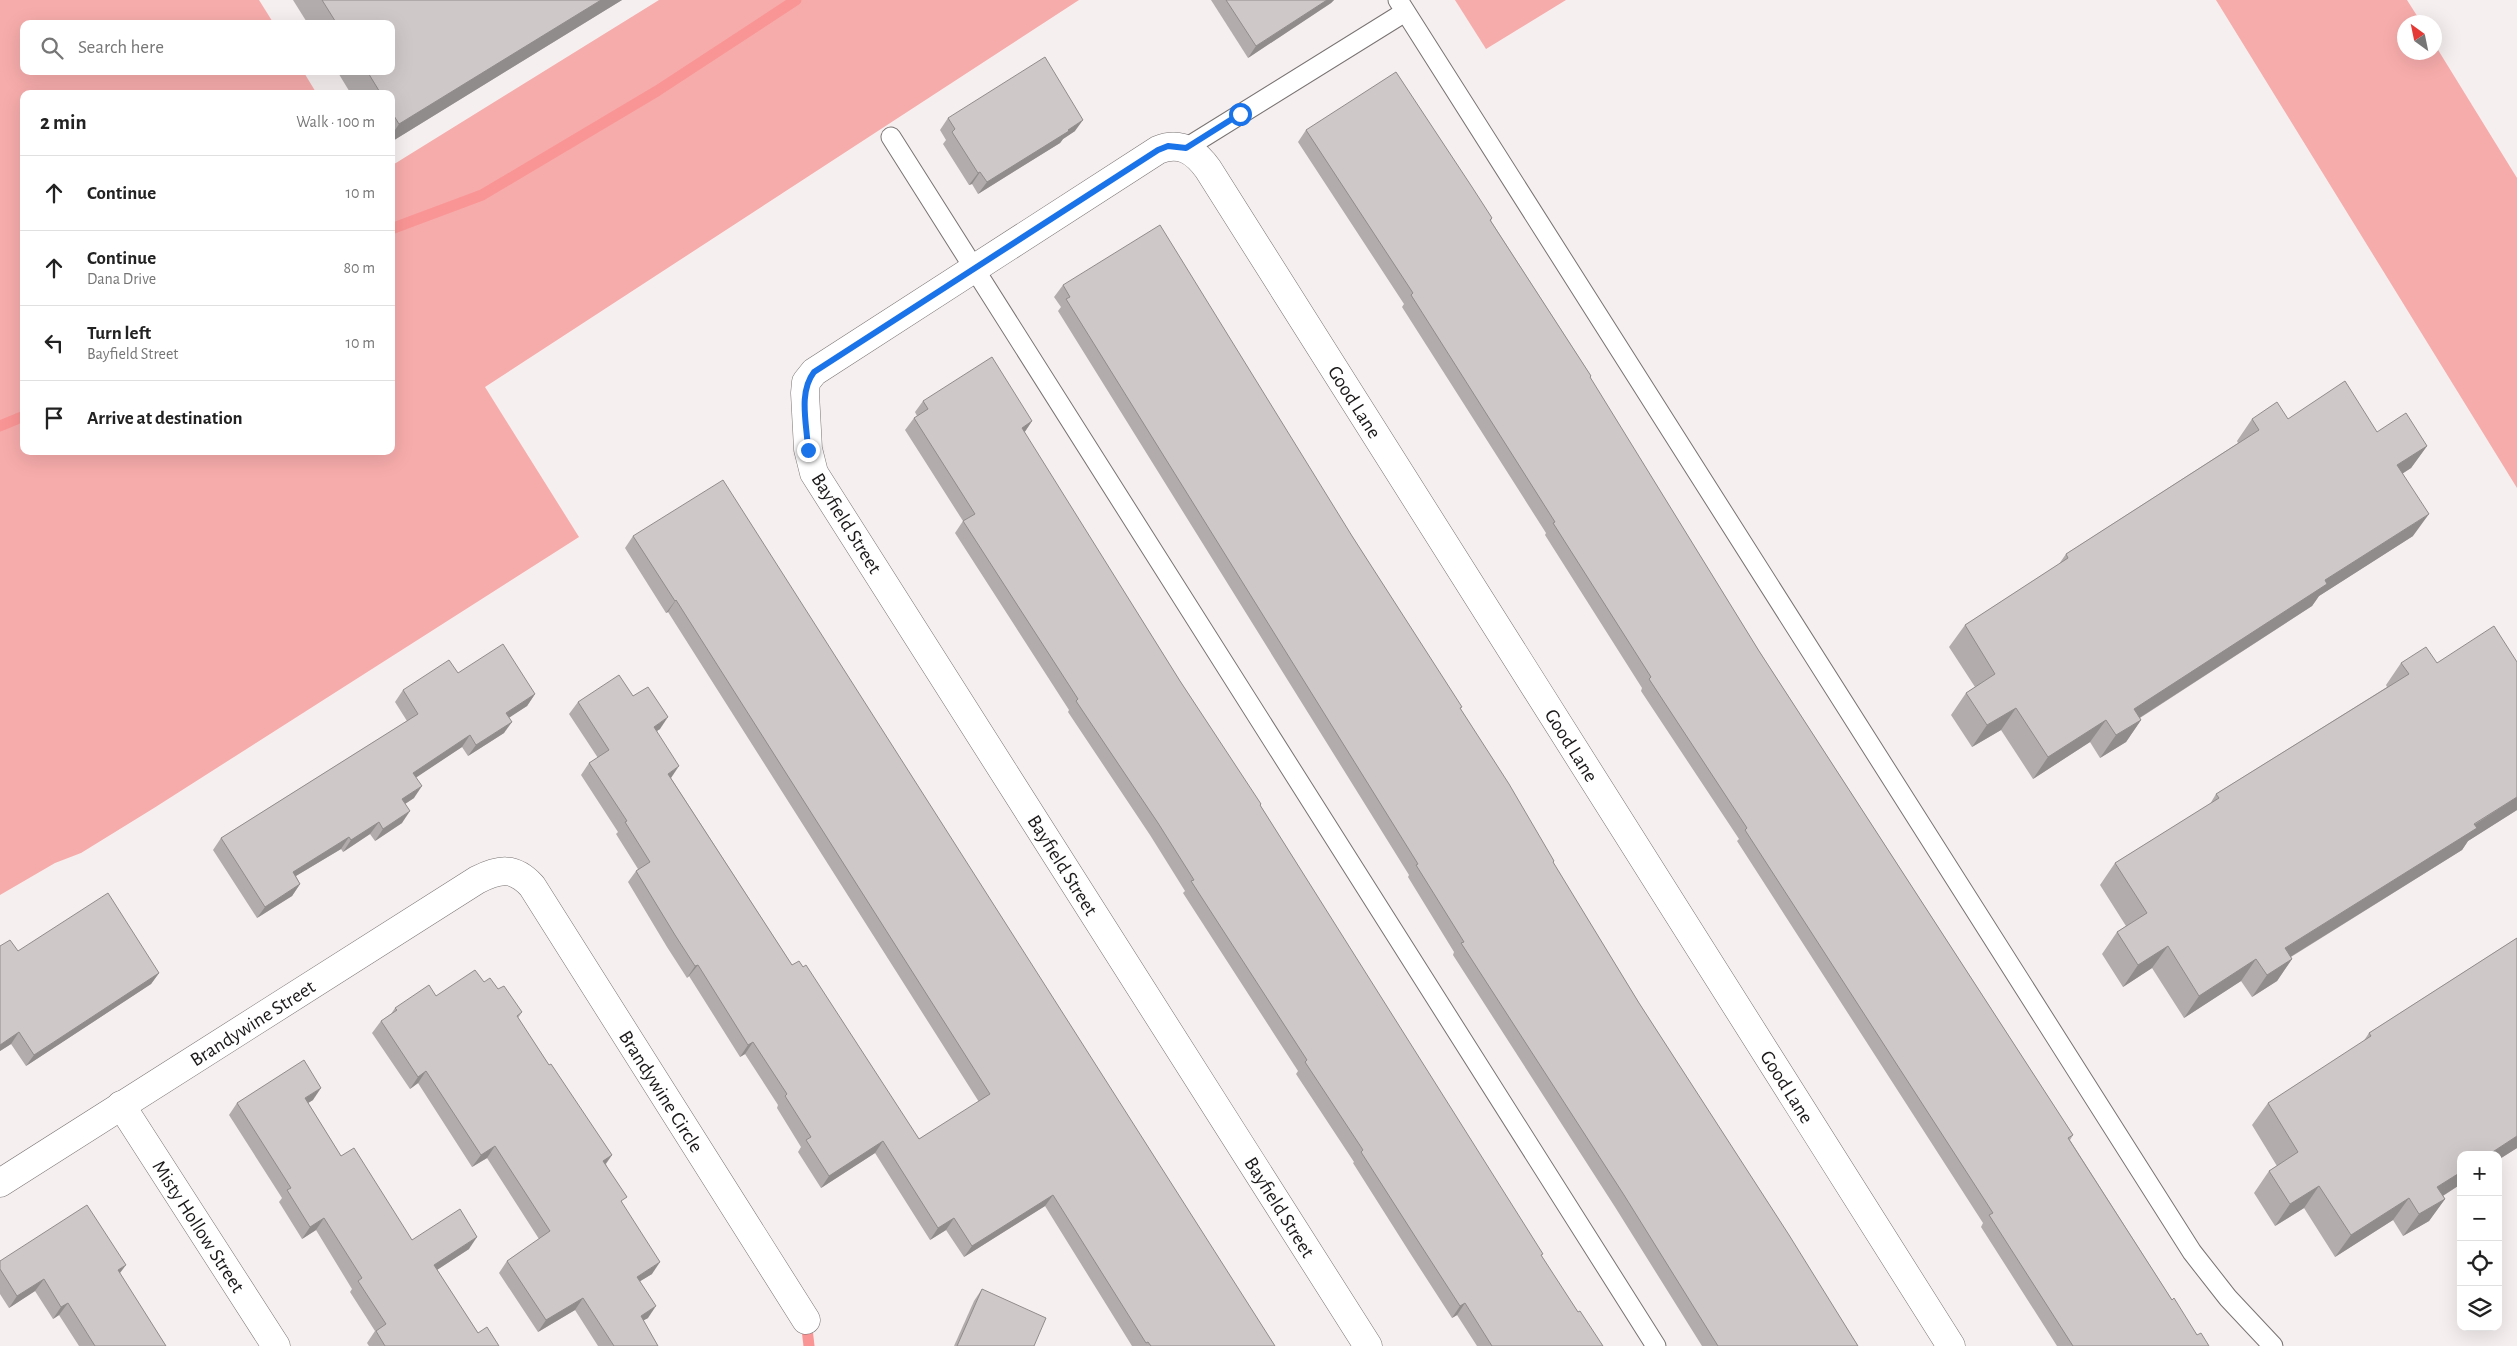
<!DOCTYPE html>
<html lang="en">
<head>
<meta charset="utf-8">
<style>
	body { margin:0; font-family:"Alegreya Sans",sans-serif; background:#f6f6f6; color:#222 }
	.controls { position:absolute; right:15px; bottom:15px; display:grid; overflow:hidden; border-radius:10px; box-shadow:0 5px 20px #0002 }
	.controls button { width:45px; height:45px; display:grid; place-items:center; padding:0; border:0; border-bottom:1px solid #e0e0e0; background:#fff; color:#222; font:25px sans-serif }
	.compass { position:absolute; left:2397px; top:15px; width:45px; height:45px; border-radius:50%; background:#fff; box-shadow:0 5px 20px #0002; rotate:327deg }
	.stop { position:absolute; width:15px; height:15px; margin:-11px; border:4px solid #1a73e8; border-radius:50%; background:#fff }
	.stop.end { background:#1a73e8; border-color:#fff; box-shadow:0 1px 5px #0008 }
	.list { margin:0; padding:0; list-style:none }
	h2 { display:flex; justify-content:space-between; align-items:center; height:65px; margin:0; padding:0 20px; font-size:21px }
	h2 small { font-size:16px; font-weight:400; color:#767676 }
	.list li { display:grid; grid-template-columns:32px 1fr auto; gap:15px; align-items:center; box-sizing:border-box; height:75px; padding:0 20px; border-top:1px solid #e0e0e0 }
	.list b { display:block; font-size:19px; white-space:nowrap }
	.list p { margin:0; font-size:16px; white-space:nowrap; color:#767676 }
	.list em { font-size:16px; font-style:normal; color:#767676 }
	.icon { flex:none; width:28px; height:28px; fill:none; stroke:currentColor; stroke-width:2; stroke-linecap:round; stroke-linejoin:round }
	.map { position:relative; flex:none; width:2517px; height:1346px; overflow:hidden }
	.search { position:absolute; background:#fff; box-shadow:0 5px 20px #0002; left:20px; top:20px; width:375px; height:55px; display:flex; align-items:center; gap:12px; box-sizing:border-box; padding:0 18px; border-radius:10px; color:#767676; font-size:19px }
	.panel { position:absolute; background:#fff; box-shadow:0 5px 20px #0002; left:20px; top:90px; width:375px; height:365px; border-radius:10px }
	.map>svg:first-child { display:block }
</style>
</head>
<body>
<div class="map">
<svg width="2517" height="1346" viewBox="0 0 2517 1346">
	<rect width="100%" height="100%" fill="#f6efef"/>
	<g fill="#f6acab">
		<path d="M0 0H259L274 24H24V71H303L317 94H24V451H391V166L659 0H1079L485 387 579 537 154 808 81 853 55 863 0 895Z"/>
		<path d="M1455 0H1566L1486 49Z"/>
		<path d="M2216 0H2407L2421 22H2404V52H2434L2435 45 2517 178V488Z"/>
	</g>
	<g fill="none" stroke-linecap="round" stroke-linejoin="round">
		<g stroke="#fa9595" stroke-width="11">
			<path d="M391 229 482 195 657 91 796 0"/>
			<path d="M0 426 24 416"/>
			<path d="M806 1320 809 1346"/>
		</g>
		<defs>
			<g id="lane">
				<path d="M1398 0 2192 1252 2228 1298 2273 1346"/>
				<path d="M891 137 1656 1346"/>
				<path d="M1186 148 1405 12"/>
			</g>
			<g id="street">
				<path id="s1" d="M121 1105 276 1346"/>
				<path id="s2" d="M0 1183 477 880C499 869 514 866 532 886L806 1320"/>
				<path id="s3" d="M1368 1346 814 473 808 449 805 393 806 382 814 372 1158 150C1180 141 1195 151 1208 169L1951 1346"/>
			</g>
		</defs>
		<use href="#lane" stroke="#797373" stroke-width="21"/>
		<use href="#street" stroke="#797373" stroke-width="29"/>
		<use href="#lane" stroke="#fff" stroke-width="19"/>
		<use href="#street" stroke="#fff" stroke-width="28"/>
	</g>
	<g fill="#b2acac">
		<path d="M293 0H622L391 142V94H351L337 71H391V24H308Z"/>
		<path d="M1211 0H1334L1331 3 1248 58Z"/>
		<path d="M948 118 1075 131 1063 139 1060 143 978 194 972 184 969 185 943 144 946 140 940 130Z"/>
		<path d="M1306 130 1492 218 1491 221 1591 376 1590 378 1759 651 2073 1135 2070 1140 2172 1300 2197 1335 2209 1346H2057L1981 1227 1983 1223 1737 841 1739 839 1641 691 1642 688 1545 535 1546 533 1402 307 1404 304 1298 142Z"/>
		<path d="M1063 285 1352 536 1460 708 1553 863 1639 1003 1858 1346H1702L1615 1207 1453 955 1454 952 1408 877 1409 875 1058 311 1061 307 1054 297Z"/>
		<path d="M923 401 1032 421 1024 433 1180 681 1260 805 1541 1256 1578 1312 1603 1346H1477L1457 1315 1452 1318 1410 1253 1353 1163 1354 1162 1296 1074 1298 1071 1183 893 1185 891 1150 835 1068 712 1069 710 955 533 963 521 905 430 914 418 917 416 915 412Z"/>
		<path d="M2252 419H2288L2377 432 2427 446 2411 468 2403 473 2413 536 2319 596 2312 606 2140 718 2141 720 2126 742 2100 758 2090 742 2033 779 2001 730 1972 747 1951 715 1966 693 1975 687 1949 647 1965 625 2059 564 2066 554 2238 443 2237 441Z"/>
		<path d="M633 536 1275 1346H1132L1045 1206 964 1257 946 1230 930 1240 875 1153 821 1188 798 1152 801 1147 777 1108 778 1105 745 1054 740 1057 689 976 687 978 667 947 628 882 636 871 638 869 616 834 618 832 581 775 589 763 598 758 569 714 578 702 633 696 660 729 657 731 671 778 792 965 919 1139 979 1102 668 612 666 613 625 548Z"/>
		<path d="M2517 662V810L2468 841 2462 850 2291 957 2292 959 2277 981 2252 997 2241 981 2184 1018 2152 968 2123 987 2102 954 2117 932 2126 926 2100 885 2115 863 2210 804 2216 794 2387 687 2386 685 2401 663Z"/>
		<path d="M458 673 535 694 527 706 509 717 504 733 468 756 462 747 416 777 414 798 405 804 402 823 375 841 370 834 343 852 341 849 296 876 300 884 292 896 257 918 213 850 221 838 407 721 395 702 403 690Z"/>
		<path d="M2517 938V1148L2498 1160V1155H2461V1184L2443 1196 2445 1199 2429 1221 2403 1236 2393 1220 2335 1257 2304 1208 2275 1226 2254 1193 2269 1171 2277 1166 2252 1125 2268 1103 2363 1042 2369 1033Z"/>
		<path d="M0 946 18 951 159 973 151 984 26 1066 11 1044 0 1051Z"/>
		<path d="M484 982 498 989 522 1012 518 1018 549 1065 612 1155 606 1164 652 1274 640 1281 648 1318 643 1320 658 1346H598L575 1310 538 1332 499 1273 507 1261 539 1239 487 1158 472 1167 418 1083 410 1089 372 1033 381 1021 391 1014 395 1008Z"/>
		<path d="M313 1100 308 1103 341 1156 412 1240 469 1249 437 1270 478 1333 499 1346H369L367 1343 375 1331 350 1292 352 1289 316 1230 302 1239 279 1202 282 1198 229 1115 237 1103Z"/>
		<path d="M0 1261 120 1274 166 1346H79L59 1315 53 1319 35 1291 9 1308 0 1294Z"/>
		<path d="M982 1289 1034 1346H954L974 1301Z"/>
	</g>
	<g fill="#918c8c">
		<path d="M601 0H622L391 142V136L399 124Z"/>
		<path d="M1327 0H1334L1331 3 1248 58 1256 46Z"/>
		<path d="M1083 120 1075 131 1063 139 1060 143 978 194 987 182Z"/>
		<path d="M980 172 972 184 969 185 978 173Z"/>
		<path d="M1032 421 1024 433 1022 428Z"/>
		<path d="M2427 446 2411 468 2382 487 2397 465Z"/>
		<path d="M2429 514 2413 536 2319 596 2312 606 2119 731 2134 709 2325 580Z"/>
		<path d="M676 600 668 612 666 613 675 601Z"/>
		<path d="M535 694 527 706 498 725 506 713Z"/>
		<path d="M2016 708 2001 730 1972 747 1987 725Z"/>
		<path d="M668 717 660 729 645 738 654 727Z"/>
		<path d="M2106 720 2090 742 2033 779 2048 757Z"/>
		<path d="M2141 720 2126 742 2100 758 2116 735Z"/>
		<path d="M512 722 504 733 468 756 476 745Z"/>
		<path d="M470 735 462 747 405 785 413 773Z"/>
		<path d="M679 766 671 778 659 786 668 774Z"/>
		<path d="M422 786 414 798 394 811 402 799Z"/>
		<path d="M2517 797V810L2468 841 2462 850 2269 970 2285 948Z"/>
		<path d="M410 811 402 823 375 841 383 829Z"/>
		<path d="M379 822 370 834 343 852 351 840Z"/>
		<path d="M349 837 341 849 284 883 293 872Z"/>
		<path d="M300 884 292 896 257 918 265 907Z"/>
		<path d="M2168 946 2152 968 2123 987 2138 965Z"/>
		<path d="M2256 959 2241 981 2184 1018 2199 996Z"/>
		<path d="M2292 959 2277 981 2252 997 2267 975Z"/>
		<path d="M698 965 689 976 687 978 695 966Z"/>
		<path d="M159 973 151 984 26 1066 34 1055Z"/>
		<path d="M19 1032 11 1044 0 1051V1045Z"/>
		<path d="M753 1042 745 1054 740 1057 748 1045Z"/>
		<path d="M426 1071 418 1083 410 1089 418 1077Z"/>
		<path d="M321 1088 313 1100 296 1110 305 1098Z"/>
		<path d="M2517 1136V1148L2498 1160V1155H2488Z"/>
		<path d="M883 1141 875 1153 821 1188 829 1176Z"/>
		<path d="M495 1146 487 1158 472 1167 481 1155Z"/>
		<path d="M612 1155 603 1167V1161Z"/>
		<path d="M2461 1172V1184L2422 1209 2437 1187Z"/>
		<path d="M2319 1186 2304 1208 2275 1226 2290 1204Z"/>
		<path d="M1053 1195 1045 1206 964 1257 972 1246Z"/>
		<path d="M2409 1198 2393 1220 2335 1257 2351 1235Z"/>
		<path d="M2445 1199 2429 1221 2403 1236 2419 1214Z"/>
		<path d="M324 1218 316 1230 302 1239 310 1227Z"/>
		<path d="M954 1218 946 1230 930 1240 938 1228Z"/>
		<path d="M477 1237 469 1249 426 1277 434 1265Z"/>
		<path d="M660 1262 652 1274 629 1288 637 1277Z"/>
		<path d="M126 1265 117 1277 118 1270Z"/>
		<path d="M44 1279 35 1291 9 1308 17 1296Z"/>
		<path d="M583 1298 575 1310 538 1332 546 1320Z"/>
		<path d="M68 1303 59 1315 53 1319 61 1307Z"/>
		<path d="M1465 1303 1457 1315 1452 1318 1460 1306Z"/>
		<path d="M656 1306 648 1318 632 1327 641 1316Z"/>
	</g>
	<g fill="#cfc8c8" stroke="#918c8c">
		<path d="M322 0H601L399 124 391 111V94H381L367 71H391V24H337Z"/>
		<path d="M1226 0H1327L1256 46Z"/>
		<path d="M1045 57 1083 120 1068 130 1069 131 987 182 980 172 978 173 952 132 955 129 948 118Z"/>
		<path d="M1396 72 1472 187 1492 218 1490 220 1591 376 1590 377 1759 651 2073 1135 2068 1138 2172 1300 2174 1298 2197 1335 2201 1333 2209 1346H2073L1989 1215 1993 1213 1745 830 1747 828 1649 679 1651 677 1553 523 1555 522 1411 295 1413 293 1306 130Z"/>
		<path d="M1160 225 1352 536 1462 707 1460 708 1509 784 1554 861 1553 862 1639 1003 1789 1235 1858 1346H1718L1624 1195 1461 943 1464 942 1416 865 1418 864 1066 299 1070 297 1063 285Z"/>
		<path d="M992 357 1032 421 1022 428 1180 681 1261 804 1260 805 1543 1254 1541 1255 1578 1312 1580 1311 1603 1346H1492L1465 1303 1460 1306 1418 1241 1361 1152 1363 1150 1305 1062 1307 1060 1191 881 1194 880 1158 823 1076 701 1078 699 963 521 975 514 914 418 928 409 923 401Z"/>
		<path d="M2345 381 2377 432 2406 413 2427 446 2397 465 2429 514 2325 580 2327 584 2134 709 2141 720 2116 735 2106 720 2048 757 2016 708 1987 725 1966 693 1995 674 1965 625 2068 558 2066 554 2259 430 2252 419 2277 402 2288 419Z"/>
		<path d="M723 480 1275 1346H1151L1148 1342 1146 1343 1053 1195 972 1246 954 1218 938 1228 883 1141 829 1176 806 1140 811 1137 785 1096 787 1094 753 1042 748 1045 698 965 695 966 675 935 636 871 650 862 625 822 627 821 589 763 609 750 578 702 619 675 633 696 648 687 668 717 654 727 679 766 668 774 792 965 799 961 803 967 806 965 919 1139 990 1094 676 600 675 601 633 536Z"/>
		<path d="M2494 626 2517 662V797L2474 824 2477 828 2285 948 2292 959 2267 975 2256 959 2199 996 2168 946 2138 965 2117 932 2147 913 2115 863 2219 798 2216 794 2409 674 2401 663 2426 647 2437 663Z"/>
		<path d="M503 644 535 694 506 713 512 722 476 745 470 735 413 773 422 786 402 799 410 811 383 829 379 822 351 840 349 837 293 872 300 884 265 907 221 838 418 714 403 690 449 660 458 673Z"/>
		<path d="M108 893 159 973 34 1055 19 1032 0 1045V946L10 940 18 951Z"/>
		<path d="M2517 938V1136L2488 1155H2461V1172L2437 1187 2445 1199 2419 1214 2409 1198 2351 1235 2319 1186 2290 1204 2269 1171 2298 1152 2268 1103 2371 1036 2369 1033Z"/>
		<path d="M475 970 484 982 490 978 498 989 504 986 522 1012 517 1016 549 1065 551 1064 612 1155 603 1161 627 1197 621 1201 660 1262 637 1277 656 1306 641 1316 658 1346H614L583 1298 546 1320 507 1261 550 1231 495 1146 481 1155 426 1071 418 1077 381 1021 397 1010 395 1008 429 985 436 996Z"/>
		<path d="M304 1060 321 1088 305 1098 341 1156 354 1148 412 1240 460 1209 477 1237 434 1265 478 1333 487 1327 499 1346H385L376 1331 386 1324 358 1281 362 1278 324 1218 310 1227 287 1190 291 1188 237 1103Z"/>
		<path d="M87 1205 126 1265 118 1270 166 1346H95L68 1303 61 1307 44 1279 17 1296 0 1269V1261Z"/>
		<path d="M982 1289 1046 1318 1034 1346H957Z"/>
	</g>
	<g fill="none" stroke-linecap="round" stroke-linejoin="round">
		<path stroke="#1a73e8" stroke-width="6" d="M808 450C807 424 798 393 814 372L1158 150 1168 146 1186 148 1240 114"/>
	</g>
	<g text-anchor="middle" stroke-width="4" stroke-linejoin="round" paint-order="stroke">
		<g font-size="20" fill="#1a1818" stroke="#fefefe">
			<text dy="7" stroke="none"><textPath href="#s3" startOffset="1882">Good Lane</textPath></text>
			<text transform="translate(847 523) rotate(58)" y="7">Bayfield Street</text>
			<text dy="7" stroke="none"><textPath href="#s3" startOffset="2288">Good Lane</textPath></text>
			<text transform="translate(1063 865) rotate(58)" y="7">Bayfield Street</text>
			<text dy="7" stroke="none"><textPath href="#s2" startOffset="299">Brandywine Street</textPath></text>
			<text dy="7" stroke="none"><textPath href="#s3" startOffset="2692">Good Lane</textPath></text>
			<text dy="7" stroke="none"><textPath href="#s2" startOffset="869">Brandywine Circle</textPath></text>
			<text transform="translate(1280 1207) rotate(58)" y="7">Bayfield Street</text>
			<text dy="7" stroke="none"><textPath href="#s1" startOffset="144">Misty Hollow Street</textPath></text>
		</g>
	</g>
</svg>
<div class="controls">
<button>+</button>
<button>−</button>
<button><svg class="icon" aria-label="locate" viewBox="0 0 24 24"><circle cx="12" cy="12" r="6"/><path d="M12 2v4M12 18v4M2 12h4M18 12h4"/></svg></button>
<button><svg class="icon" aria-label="layers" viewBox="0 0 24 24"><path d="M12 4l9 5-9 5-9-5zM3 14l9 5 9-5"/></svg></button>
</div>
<svg class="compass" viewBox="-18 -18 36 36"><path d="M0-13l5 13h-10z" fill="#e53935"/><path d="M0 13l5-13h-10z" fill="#767676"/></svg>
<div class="stop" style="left:1240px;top:114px"></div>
<div class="stop end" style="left:808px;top:450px"></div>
<div class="search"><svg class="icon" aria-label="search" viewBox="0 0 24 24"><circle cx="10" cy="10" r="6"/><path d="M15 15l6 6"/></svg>Search here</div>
<section class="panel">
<h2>2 min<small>Walk · 100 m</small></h2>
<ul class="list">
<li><svg class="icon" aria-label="ahead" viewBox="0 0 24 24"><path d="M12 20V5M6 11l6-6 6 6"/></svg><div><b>Continue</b></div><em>10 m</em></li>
<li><svg class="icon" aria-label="ahead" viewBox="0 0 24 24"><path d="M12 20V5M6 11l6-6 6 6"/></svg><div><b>Continue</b><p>Dana Drive</p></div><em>80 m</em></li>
<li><svg class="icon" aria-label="left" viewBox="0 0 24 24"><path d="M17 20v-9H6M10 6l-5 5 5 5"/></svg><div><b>Turn left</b><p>Bayfield Street</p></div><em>10 m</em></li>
<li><svg class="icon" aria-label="arrive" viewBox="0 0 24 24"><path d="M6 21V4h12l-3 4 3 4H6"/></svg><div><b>Arrive at destination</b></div></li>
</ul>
</section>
</div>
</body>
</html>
